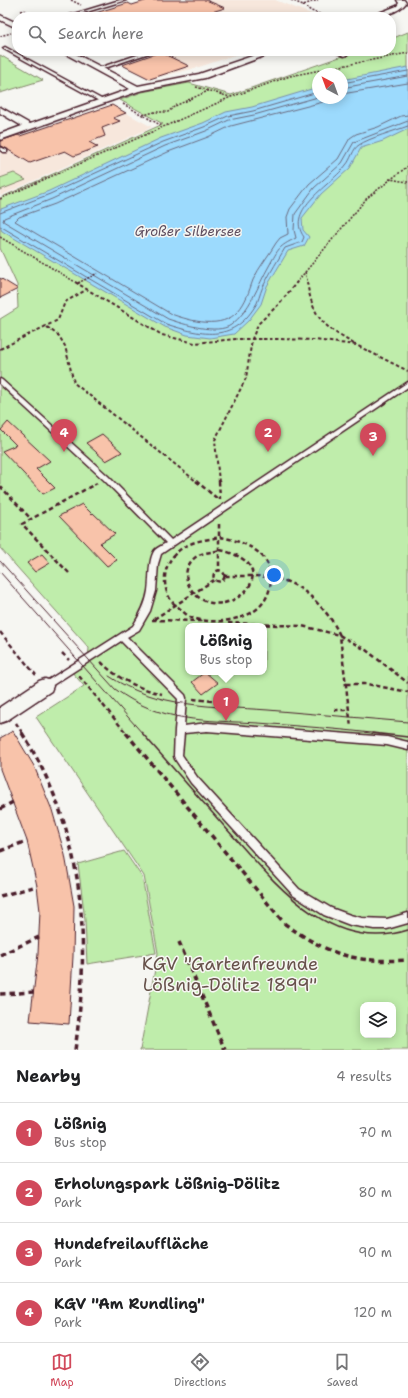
<!DOCTYPE html>
<html lang="en">
<head>
<meta charset="utf-8">
<style>
	body { margin:0; font-family:"Shantell Sans",sans-serif; background:#f6f6f6; color:#202124 }
	.controls { position:absolute; right:12px; bottom:12px; display:grid; overflow:hidden; border-radius:8px; box-shadow:0 2px 10px #0003 }
	.controls button { width:36px; height:36px; display:grid; place-items:center; padding:0; border:0; border-bottom:1px solid #e0e0e0; background:#fff; color:#202124; font:20px sans-serif }
	.compass { position:absolute; left:312px; top:68px; width:36px; height:36px; border-radius:50%; background:#fff; box-shadow:0 2px 10px #0003; rotate:319deg }
	.you { position:absolute; left:274px; top:575px; width:14px; height:14px; margin:-10px; border:3px solid #fff; border-radius:50%; background:#1a73e8; box-shadow:0 0 0 6px #1a73e833 }
	.badge { display:grid; place-items:center; width:26px; height:26px; border-radius:50%; background:#d1495b; color:#fff; font-size:13px; font-weight:700 }
	.pin { position:absolute; translate:-50% -33px; filter:drop-shadow(0 1px 2px #0008) }
	.pin::after { content:''; position:absolute; top:21px; width:14px; height:12px; background:inherit; clip-path:polygon(0 0,100% 0,50% 100%) }
	.popup { position:absolute; left:185px; top:623px; width:82px; height:52px; box-sizing:border-box; display:grid; place-content:center; border-radius:8px; background:#fff; filter:drop-shadow(0 1px 3px #0005); font-size:13px; white-space:nowrap; color:#757577 }
	.popup b { font-size:15px; color:#202124 }
	.popup::after { content:''; position:absolute; left:50%; top:100%; margin-left:-8px; border:8px solid transparent; border-top-color:#fff }
	.list { margin:0; padding:0; list-style:none }
	h2 { display:flex; justify-content:space-between; align-items:center; height:52px; margin:0; padding:0 16px; font-size:17px }
	h2 small { font-size:13px; font-weight:400; color:#757577 }
	.list li { display:grid; grid-template-columns:26px 1fr auto; gap:12px; align-items:center; box-sizing:border-box; height:60px; padding:0 16px; border-top:1px solid #e0e0e0 }
	.list b { display:block; font-size:15px; white-space:nowrap }
	.list p { margin:0; font-size:13px; white-space:nowrap; color:#757577 }
	.list em { font-size:13px; font-style:normal; color:#757577 }
	.icon { flex:none; width:22px; height:22px; fill:none; stroke:currentColor; stroke-width:2; stroke-linecap:round; stroke-linejoin:round }
	.map { position:relative; flex:none; width:408px; height:1050px; overflow:hidden }
	.search { position:absolute; background:#fff; box-shadow:0 2px 10px #0003; left:12px; right:12px; top:12px; height:44px; display:flex; align-items:center; gap:10px; box-sizing:border-box; padding:0 14px; border-radius:16px; color:#757577; font-size:15px }
	.sheet { height:292px; background:#fff }
	nav { display:flex; justify-content:space-around; align-items:center; box-sizing:border-box; height:56px; border-top:1px solid #e0e0e0; background:#fff; font-size:11px; color:#757577 }
	nav a { display:grid; justify-items:center; gap:2px }
	nav .on { color:#d1495b }
	.map>svg:first-child { display:block }
</style>
</head>
<body>
<div class="map">
<svg width="408" height="1050" viewBox="0 0 408 1050">
	<rect width="100%" height="100%" fill="#f6f6f2"/>
	<filter id="ink" filterUnits="userSpaceOnUse"><feTurbulence type="fractalNoise" baseFrequency=".025" numOctaves="2"/><feDisplacementMap in="SourceGraphic" scale="8" xChannelSelector="R" yChannelSelector="G"/><feConvolveMatrix kernelMatrix="1 2 1 2 8 2 1 2 1" color-interpolation-filters="sRGB"/></filter>
	<g filter="url(#ink)">
		<g fill="#f7e7dc">
			<path d="M148 0H275L319 17H75L95 11 101 14Z"/>
			<path d="M157 51H247L196 68 150 79 122 65 159 52Z"/>
			<path d="M113 106 152 127 0 196V150L2 152 7 150 0 145Z"/>
		</g>
		<g fill="#bfedab" stroke="#84866b" fill-rule="evenodd">
			<path d="M408 32V1050H140L158 953 144 876 36 717 84 686 71 671 88 660 89 648 0 548V319L18 308 17 285 0 248V198L163 124 120 100 142 92 189 83 231 95 357 51H391V39ZM318 74H342V98H318ZM188 626H264V672H188ZM363 1005H393V1035H363Z"/>
			<path d="M0 55 43 80 0 93Z"/>
			<path d="M14 173 26 180 0 190V178Z"/>
			<path d="M124 851 142 877 156 953 87 964 85 920 78 864Z"/>
		</g>
		<path fill="#9cdafd" stroke="#7b8fa9" d="M408 67V129L383 141 361 148 350 168 321 194 302 218 303 230 309 237 304 246 288 251 267 286 261 304 249 320 234 334 210 338 187 335 165 327 2 231 0 227V211L1 209 49 191 161 138 203 123 226 112 252 107 318 87V98H342V80Z"/>
		<g fill="none" stroke-linecap="round" stroke-linejoin="round">
			<g stroke="#6b6a7f" stroke-width="1">
				<path d="M342 83 408 71"/>
				<path d="M342 88 408 76"/>
				<path d="M342 94 408 83"/>
				<path d="M318 97 254 115 229 120 206 131 165 146 52 199 4 218 3 221 168 319C183 324 217 335 231 325 250 311 258 285 269 266 279 248 278 247 296 238L294 230 295 214 314 188 342 163 354 142 408 121"/>
				<path d="M328 98 323 102 231 126 208 137 168 152 55 204 19 217 15 221 171 314C191 321 222 330 238 311 246 302 249 291 253 280 259 267 269 255 276 243L280 238 288 234 287 217 290 209 309 184 338 159 350 138 356 134 378 127 401 116 408 115"/>
				<path d="M0 213 50 194 163 142 204 127 228 116 253 111 318 92"/>
				<path d="M0 226 166 324C204 336 234 343 257 303 260 296 261 289 265 283 271 271 278 260 285 248L302 242 304 237C284 209 332 185 346 165 351 160 353 148 359 145 369 138 395 131 408 126"/>
			</g>
		</g>
		<g fill="#f8c3aa" stroke="#4a1f2b">
			<path d="M148 0H206L225 8 195 17H92V14L128 3 132 5Z"/>
			<path d="M160 52 189 66 150 79 122 65Z"/>
			<path d="M112 105 126 113 113 118 120 121 102 128 105 136 89 142 98 147 74 156 65 151 30 163 0 145V141L18 135 20 136Z"/>
			<path d="M0 278 18 289 0 298Z"/>
			<path d="M8 422 50 461 36 469 55 488 43 494 2 451 16 445 1 430Z"/>
			<path d="M102 434 122 452 106 461 86 443Z"/>
			<path d="M82 504 92 514 93 513 115 534 100 543 117 560 107 566 59 516Z"/>
			<path d="M42 554 50 563 35 572 27 563Z"/>
			<path d="M205 672 218 683 203 694 192 682Z"/>
			<path d="M13 731 34 766 52 810 65 855 74 906 73 956 69 1024 30 1021 38 954 40 911 37 886 27 841 0 769V738Z"/>
		</g>
		<g fill="none" stroke-linecap="round" stroke-linejoin="round">
			<defs>
				<g id="service">
					<path d="M120 0H126L70 17H64Z"/>
					<path d="M5 47 103 100 104 101 101 102 4 49 3 48Z"/>
					<path d="M149 51H155L99 70 96 69Z"/>
					<path d="M333 51H338L347 55 344 56Z"/>
					<path d="M0 147 7 150V152H3L0 150Z"/>
					<path d="M0 379 2 380 108 476 171 540 408 382V387L161 554 158 564 156 591 150 611 139 630 127 637 185 695 186 698 184 726 207 723 387 737 408 742V750L387 745 207 731 184 733 182 755 197 777 299 889 331 908 350 915 362 918 387 919 408 913V923L387 929H374L350 925 324 915 293 895 191 783 175 759 174 756 175 730 178 699 121 641 48 688 45 690 42 688 41 686 42 684 133 626C140 615 146 604 148 591 150 580 148 559 155 550 158 547 163 545 166 543L104 480 0 384Z"/>
				</g>
				<g id="minor">
					<path d="M397 0H404L406 3C398 13 381 17 369 17L397 6 399 3Z"/>
					<path d="M0 15 17 23V28L0 20Z"/>
					<path d="M60 51H70L138 86 199 74 267 51H278L205 78 139 91 0 140V134L22 126 0 113V107L30 124 130 89Z"/>
					<path d="M45 679 51 681 53 686 51 691 6 721 0 723V707L39 681Z"/>
				</g>
			</defs>
			<use href="#service" stroke="#4a1f2b" stroke-width="3"/>
			<use href="#minor" stroke="#4a1f2b" stroke-width="3"/>
			<g stroke="#4a1f2b" stroke-width="1.5" stroke-dasharray="2 1.5" stroke-linecap="butt">
				<path d="M71 0 81 5"/>
				<path d="M291 0 303 5 318 0"/>
				<path d="M303 5 311 11 328 17"/>
				<path d="M21 11 24 10 38 17"/>
				<path d="M0 36 11 33"/>
				<path d="M47 51 54 55"/>
				<path d="M196 87 230 97"/>
				<path d="M123 104 162 126"/>
				<path d="M143 115 155 112H168L175 106 208 91"/>
				<path d="M389 179 408 182"/>
				<path d="M0 199 231 97 290 76 408 53"/>
				<path d="M0 237 77 283"/>
				<path d="M305 272 308 283"/>
				<path d="M78 283 98 273"/>
				<path d="M296 283 367 198 408 166"/>
			</g>
			<g stroke="#4a1f2b" stroke-width="2" stroke-dasharray="3.5 2.5" stroke-linecap="butt">
				<path d="M75 282 162 335 195 343 236 339H278L314 340 356 345 408 371"/>
				<path d="M307 282C313 318 323 326 354 344"/>
				<path d="M77 284 80 282"/>
				<path d="M47 327 59 336 65 346 74 383 197 482"/>
				<path d="M0 349 58 320 65 302 86 290"/>
				<path d="M219 482 215 440 246 378 252 339 258 324 278 305 297 282"/>
			</g>
			<g stroke="#4a1f2b" stroke-width="2.5" stroke-dasharray="4.5 3" stroke-linecap="butt">
				<path d="M196 481 219 500"/>
				<path d="M219 481 220 499"/>
				<path d="M0 486 31 519"/>
				<path d="M219 524V571"/>
				<path d="M220 537C236 540 252 545 263 557 276 572 272 597 257 609 247 617 235 619 223 621 212 622 200 621 190 617 186 615 182 610 178 607 170 602 165 591 165 581 164 564 175 550 190 544 199 540 211 539 220 537Z"/>
				<path d="M220 550C293 566 225 628 194 593 183 581 183 564 199 555 205 552 214 552 220 550Z"/>
				<circle cx="219" cy="576" r="5.5"/>
				<path d="M69 573 22 524 97 483"/>
				<path d="M225 576C264 576 291 573 319 605 328 614 335 624 340 636L351 727"/>
				<path d="M154 619 214 580"/>
				<path d="M152 620 203 621"/>
				<path d="M228 623 302 626 339 635 366 650 408 683"/>
				<path d="M0 632 36 675"/>
				<path d="M62 653 69 660"/>
				<path d="M101 662C119 680 138 688 162 694"/>
				<path d="M79 676 127 734"/>
				<path d="M346 684H367L408 692"/>
				<path d="M193 699 212 701"/>
				<path d="M334 710H350"/>
				<path d="M16 723 23 734"/>
			</g>
			<g stroke="#4a1f2b" stroke-width="3.5" stroke-dasharray="5.5 4" stroke-linecap="butt">
				<path d="M22 733C85 832 91 936 75 1050"/>
				<path d="M126 733 285 924C329 955 354 963 408 960"/>
				<path d="M0 809 13 802"/>
				<path d="M0 851 27 841"/>
				<path d="M0 896 37 886"/>
				<path d="M179 942 225 1050"/>
				<path d="M0 955 39 937"/>
				<path d="M0 994 35 992"/>
			</g>
			<use href="#service" fill="#f6f6f2" fill-rule="evenodd"/>
			<use href="#minor" fill="#f6f6f2" fill-rule="evenodd"/>
			<g stroke="#4a1f2b" stroke-width="1">
				<path d="M0 561 115 689C161 723 204 720 258 723 299 726 340 729 380 734"/>
				<path d="M0 572 143 734"/>
				<path d="M109 676C155 708 214 706 268 710 315 714 361 718 408 722"/>
			</g>
			<g stroke="#4a1f2b" stroke-width="1.5">
				<path d="M142 733C169 764 197 795 224 826 271 878 328 956 408 930"/>
				<path d="M372 733 408 737"/>
			</g>
		</g>
	</g>
	<g text-anchor="middle" stroke-width="3" stroke-linejoin="round" paint-order="stroke">
		<g font-size="13" font-style="italic" fill="#5e4e60" stroke="#f6f6f2">
			<text x="188" y="236">Großer Silbersee</text>
		</g>
		<g font-size="18" fill="#67524b" stroke="#f6f6f2">
			<text x="230" y="970">KGV "Gartenfreunde<tspan x="230" dy="21">Lößnig-Dölitz 1899"</tspan></text>
		</g>
	</g>
</svg>
<div class="controls">
<button><svg class="icon" aria-label="layers" viewBox="0 0 24 24"><path d="M12 4l9 5-9 5-9-5zM3 14l9 5 9-5"/></svg></button>
</div>
<svg class="compass" viewBox="-18 -18 36 36"><path d="M0-13l5 13h-10z" fill="#e53935"/><path d="M0 13l5-13h-10z" fill="#757577"/></svg>
<div class="you"></div>
<div class="pin badge" style="left:226px;top:721px">1</div>
<div class="popup"><b>Lößnig</b>Bus stop</div>
<div class="pin badge" style="left:268px;top:452px">2</div>
<div class="pin badge" style="left:373px;top:456px">3</div>
<div class="pin badge" style="left:64px;top:452px">4</div>
<div class="search"><svg class="icon" aria-label="search" viewBox="0 0 24 24"><circle cx="10" cy="10" r="6"/><path d="M15 15l6 6"/></svg>Search here</div>
</div>
<section class="sheet">
<h2>Nearby<small>4 results</small></h2>
<ul class="list">
<li><span class="badge">1</span><div><b>Lößnig</b><p>Bus stop</p></div><em>70 m</em></li>
<li><span class="badge">2</span><div><b>Erholungspark Lößnig-Dölitz</b><p>Park</p></div><em>80 m</em></li>
<li><span class="badge">3</span><div><b>Hundefreilauffläche</b><p>Park</p></div><em>90 m</em></li>
<li><span class="badge">4</span><div><b>KGV &quot;Am Rundling&quot;</b><p>Park</p></div><em>120 m</em></li>
</ul>
</section>
<nav>
<a class="on"><svg class="icon" aria-label="map" viewBox="0 0 24 24"><path d="M3 6l6-2 6 2 6-2v14l-6 2-6-2-6 2zM9 4v14M15 6v14"/></svg>Map</a>
<a><svg class="icon" aria-label="directions" viewBox="0 0 24 24"><path d="M12 3l9 9-9 9-9-9zM9 14v-3h6M13 9l2 2-2 2"/></svg>Directions</a>
<a><svg class="icon" aria-label="saved" viewBox="0 0 24 24"><path d="M7 4h10v16l-5-4-5 4z"/></svg>Saved</a>
</nav>
</body>
</html>
